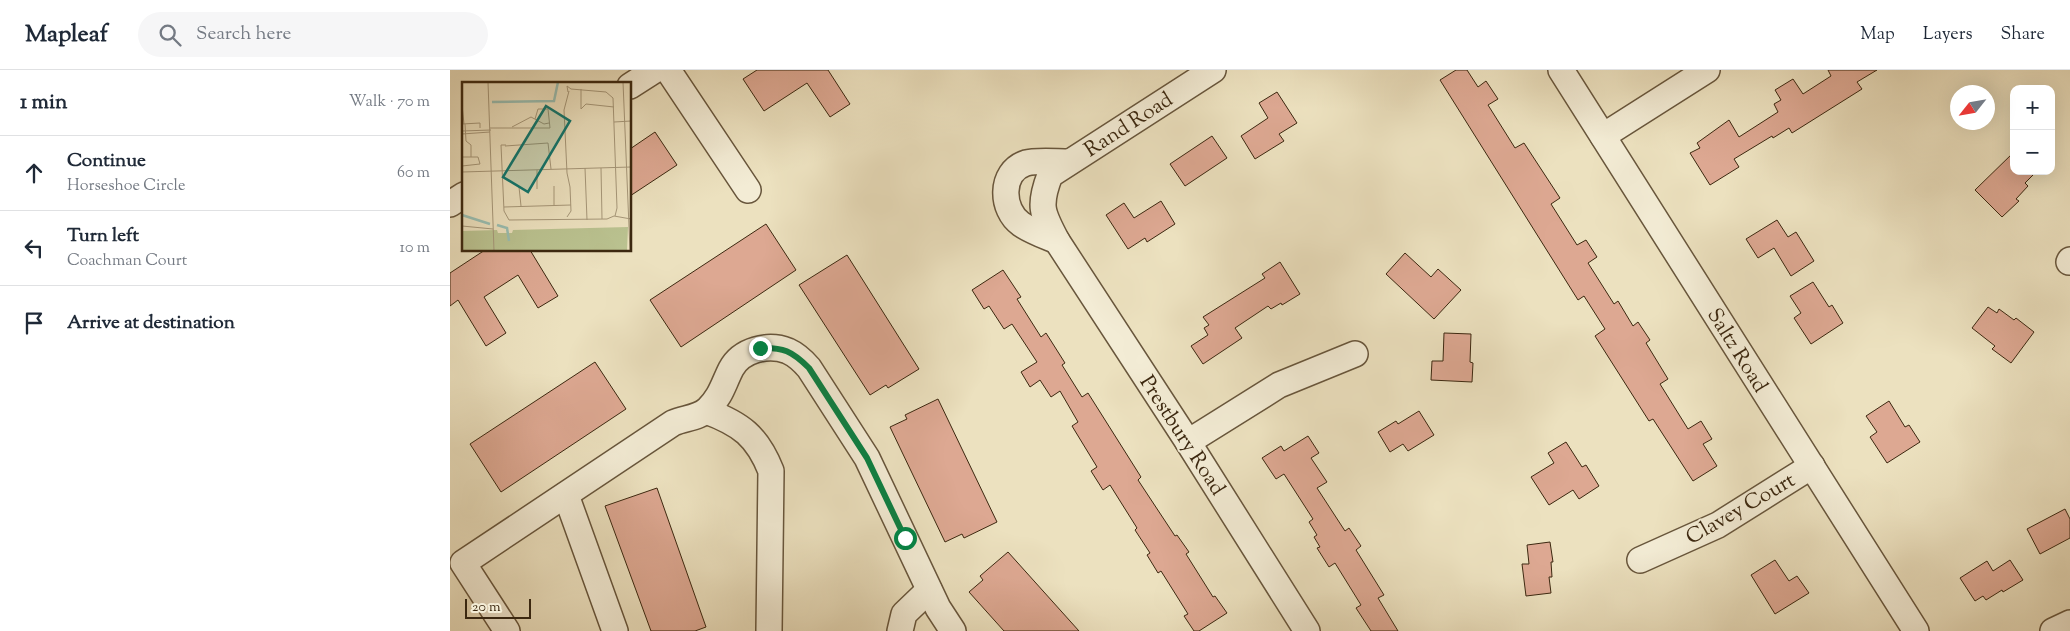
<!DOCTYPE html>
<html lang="en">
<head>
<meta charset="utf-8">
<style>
	body { margin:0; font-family:"Sorts Mill Goudy",serif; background:#f6f6f7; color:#1f2937 }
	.controls { position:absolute; right:15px; top:15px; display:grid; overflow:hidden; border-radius:10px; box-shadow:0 5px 20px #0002 }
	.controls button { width:45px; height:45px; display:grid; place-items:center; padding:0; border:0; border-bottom:1px solid #e0e1e3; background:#fff; color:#1f2937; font:25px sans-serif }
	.compass { position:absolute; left:1500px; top:15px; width:45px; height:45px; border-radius:50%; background:#fff; box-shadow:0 5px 20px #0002; rotate:239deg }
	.scale { position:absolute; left:15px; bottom:12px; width:66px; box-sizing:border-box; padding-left:5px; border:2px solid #3c2810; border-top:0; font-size:14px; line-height:18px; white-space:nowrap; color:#3c2810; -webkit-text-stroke:4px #f3ecd5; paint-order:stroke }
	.stop { position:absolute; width:15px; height:15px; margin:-11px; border:4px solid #0b8043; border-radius:50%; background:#fff }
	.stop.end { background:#0b8043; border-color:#fff; box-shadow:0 1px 5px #0008 }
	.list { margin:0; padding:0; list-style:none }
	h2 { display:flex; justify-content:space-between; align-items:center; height:65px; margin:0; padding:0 20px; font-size:21px }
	h2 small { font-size:16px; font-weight:400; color:#747a83 }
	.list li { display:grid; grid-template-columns:32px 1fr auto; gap:15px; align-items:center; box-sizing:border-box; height:75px; padding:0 20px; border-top:1px solid #e0e1e3 }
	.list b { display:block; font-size:19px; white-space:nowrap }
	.list p { margin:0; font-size:16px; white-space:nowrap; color:#747a83 }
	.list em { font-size:16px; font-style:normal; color:#747a83 }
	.icon { flex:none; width:28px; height:28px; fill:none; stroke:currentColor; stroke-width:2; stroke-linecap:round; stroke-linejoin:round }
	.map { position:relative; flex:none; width:1620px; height:561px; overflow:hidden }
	header { display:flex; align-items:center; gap:30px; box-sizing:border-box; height:70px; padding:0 25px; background:#fff; border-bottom:1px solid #e0e1e3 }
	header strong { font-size:24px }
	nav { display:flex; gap:28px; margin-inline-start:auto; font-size:18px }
	.search { width:350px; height:45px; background:#f6f6f7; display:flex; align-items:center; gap:12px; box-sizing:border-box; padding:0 18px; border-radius:28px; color:#747a83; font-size:19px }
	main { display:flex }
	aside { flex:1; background:#fff }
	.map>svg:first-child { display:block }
</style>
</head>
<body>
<header>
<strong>Mapleaf</strong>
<div class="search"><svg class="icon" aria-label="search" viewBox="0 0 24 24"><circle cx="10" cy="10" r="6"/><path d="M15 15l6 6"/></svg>Search here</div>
<nav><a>Map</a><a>Layers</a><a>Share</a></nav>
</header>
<main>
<aside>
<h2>1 min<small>Walk · 70 m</small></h2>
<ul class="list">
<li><svg class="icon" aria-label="ahead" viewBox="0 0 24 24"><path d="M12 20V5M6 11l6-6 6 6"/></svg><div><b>Continue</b><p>Horseshoe Circle</p></div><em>60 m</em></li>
<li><svg class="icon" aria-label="left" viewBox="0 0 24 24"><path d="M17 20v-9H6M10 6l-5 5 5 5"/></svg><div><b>Turn left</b><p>Coachman Court</p></div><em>10 m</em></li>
<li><svg class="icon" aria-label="arrive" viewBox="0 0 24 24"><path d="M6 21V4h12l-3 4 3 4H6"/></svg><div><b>Arrive at destination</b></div></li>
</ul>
</aside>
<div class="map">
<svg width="1620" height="561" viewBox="0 0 1620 561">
	<rect width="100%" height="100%" fill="#ece1bf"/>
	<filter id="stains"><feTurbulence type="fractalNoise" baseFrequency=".004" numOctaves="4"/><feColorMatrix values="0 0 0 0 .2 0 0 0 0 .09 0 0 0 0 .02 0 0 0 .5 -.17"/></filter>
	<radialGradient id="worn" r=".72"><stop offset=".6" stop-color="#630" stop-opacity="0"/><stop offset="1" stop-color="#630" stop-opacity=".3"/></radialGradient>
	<g fill="#dda892" stroke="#3c2810">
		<path d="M307 0H378L400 34 380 47 357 13 314 41 293 9Z"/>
		<path d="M1006 0H1017L1028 17 1036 11 1048 29 1038 35 1065 78 1074 73 1110 128 1101 134 1127 175 1136 170 1147 187 1138 193 1164 234 1168 231 1183 256 1188 252 1200 270 1196 273 1218 309 1210 314 1238 359 1251 351 1262 369 1253 374 1267 396 1243 411 1203 349 1199 351 1145 266 1155 259 1134 226 1128 230 990 10Z"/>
		<path d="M1378 0H1427L1407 12 1412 19 1342 63 1339 58 1323 68 1322 66 1284 89 1289 97 1260 115 1240 83 1250 78 1247 73 1279 50 1289 67 1328 42 1324 34 1331 30 1325 20 1343 9 1353 24 1381 6Z"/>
		<path d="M827 22 847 53 829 64 834 71 805 89 791 66 818 48 809 33Z"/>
		<path d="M205 62 227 95 180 126V79Z"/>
		<path d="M762 66 777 88 735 116 720 94Z"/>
		<path d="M1564 82V101H1587L1575 113 1578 116 1566 129 1569 131 1552 147 1525 120Z"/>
		<path d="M711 131 725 154 697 172 695 168 678 179 656 145 674 133 684 148Z"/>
		<path d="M1327 150 1338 167 1346 162 1364 191 1341 206 1324 178 1308 188 1296 169Z"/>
		<path d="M316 154 346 200 231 277 200 230Z"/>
		<path d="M35 180H80L108 226 88 238 68 205 34 227 56 263 36 276 8 230 0 236V203Z"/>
		<path d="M955 183 981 207 988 199 1011 220 984 249 936 204Z"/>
		<path d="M397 185 469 299 438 318 436 315 420 325 349 215Z"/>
		<path d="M830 192 850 224 832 235 831 233 821 239 818 236 785 258 792 268 753 294 741 276 758 265 754 258 759 255 753 247 815 208 812 204Z"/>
		<path d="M553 200 571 227 567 229 591 267 596 263 615 293 612 295 632 327 638 323 691 407 688 410 725 466 727 465 739 482 736 484 763 527 765 526 777 543 749 561H744L734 546 738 544 711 501 708 503 697 485 700 483 685 460 687 458 660 415 653 420 641 401 647 397 622 356 628 352 610 321 601 327 590 310 580 317 571 302 587 292 562 254 554 259 539 236 534 239 522 220Z"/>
		<path d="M1363 212 1379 237 1382 235 1393 253 1361 274 1344 248 1351 243 1340 226Z"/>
		<path d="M1538 237 1547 243 1549 239 1564 250 1566 248 1584 262 1561 293 1542 279 1545 276 1522 258Z"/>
		<path d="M994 263 1021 264 1020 292 1023 293 1022 312 981 310 982 291H993Z"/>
		<path d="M145 292 176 339 51 422 20 374Z"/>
		<path d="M488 329 547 452 514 468 512 464 495 472 440 357 457 349 455 345Z"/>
		<path d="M1439 331 1455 357 1459 355 1470 372 1437 393 1420 367 1427 362 1416 346Z"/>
		<path d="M969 341 984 365 958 381 953 374 940 382 928 362 946 351 948 354Z"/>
		<path d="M858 366 869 383 861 388 877 412 867 418 895 461 899 458 911 476 906 480 934 525 928 528 948 561H921L906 538 911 535 885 493 879 497 867 478 870 477 864 467 867 465 859 452 863 449 834 404 826 409 812 388 831 376 834 381Z"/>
		<path d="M1116 372 1132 397 1136 395 1149 416 1129 429 1123 420 1099 435 1081 407 1104 393 1098 383Z"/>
		<path d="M207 418 256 557 245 561H201L155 436Z"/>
		<path d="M1615 439 1620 449V468L1590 484 1577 459Z"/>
		<path d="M1100 472 1103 492H1101L1102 507H1099L1101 523 1076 526 1072 494H1079L1077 475Z"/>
		<path d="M558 482 629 561H554L519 522 533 510 530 506Z"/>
		<path d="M1325 490 1339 511 1347 506 1359 523 1325 544 1301 505Z"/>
		<path d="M1560 490 1573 510 1553 522 1552 520 1536 530 1533 526 1525 531 1510 508 1537 491 1543 501Z"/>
	</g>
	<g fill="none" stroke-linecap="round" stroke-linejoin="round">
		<defs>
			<g id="minor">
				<path d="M218 0 298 120"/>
				<path d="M763 0 600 105C588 136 592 143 607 171L738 372 857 561"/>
				<path d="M1111 0 1466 561"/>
				<path d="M180 16 205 0"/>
				<path d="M1153 66 1257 0"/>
				<path d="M0 134 14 125"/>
				<path d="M607 171C595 166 581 161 571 154 551 140 549 102 576 93 586 90 607 92 619 92"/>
				<path d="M1619 192 1620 190"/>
				<path d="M256 341C291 354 307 366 321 401L319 561"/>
				<path d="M738 372 829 315 905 284"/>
				<path d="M116 425 165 561"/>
				<path d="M1190 490 1268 455 1362 396"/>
				<path d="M57 561 13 493 223 353C234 348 249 348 258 339 271 326 273 315 281 299 291 280 318 273 338 281 347 285 353 291 359 298L417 388 488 538 503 561"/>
				<path d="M450 561 454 544 479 520"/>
				<path d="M1603 561 1620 553"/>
			</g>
		</defs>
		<use href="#minor" stroke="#68563c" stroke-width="28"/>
		<use href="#minor" stroke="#f3ecd5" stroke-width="25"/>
	</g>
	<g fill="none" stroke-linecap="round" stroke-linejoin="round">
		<path stroke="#0b8043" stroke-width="6" d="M310 278C333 277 342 281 359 298L417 388 455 468"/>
	</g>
	<g text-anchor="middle" stroke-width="4" stroke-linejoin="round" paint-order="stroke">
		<g font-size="21" fill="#3c2810" stroke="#f3ecd5">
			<text transform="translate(678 54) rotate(-33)" y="7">Rand Road</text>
			<text transform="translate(1288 280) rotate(58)" y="7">Saltz Road</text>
			<text transform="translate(733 365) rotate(57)" y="7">Prestbury Road</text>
			<text transform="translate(1290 438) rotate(-30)" y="7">Clavey Court</text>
		</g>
	</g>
	<g transform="translate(12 12)">
		<rect width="169" height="169" fill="#ece1bf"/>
		<path d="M166 145 165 169H0V149L35 148 36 151H50L51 148Z" fill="#bac290"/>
		<path fill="none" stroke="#99beb2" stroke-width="2.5" d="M30 20 92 19 96 0M0 133 28 142M35 143 45 146 47 159"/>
		<path fill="none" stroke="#a69779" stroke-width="1" d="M26 0 32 169M161 0 168 169M119 7V27L124 22 152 25M106 10 105 4 109 7 144 10 151 16 155 126 153 134M0 23 2 42M152 40 169 39M0 42 18 41V46M3 42 4 59M50 45 69 35 82 42 87 41M28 46H88L86 27H76L73 37M0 49 29 48M0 52 28 50M4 59 9 63V75M44 63H39L42 129 47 138 145 137 152 134M43 64 86 61 89 87M0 75H16L18 82 0 84M123 86 125 138M139 86 140 137M0 90 169 85M57 105 59 124M75 107V88M92 123V104M42 125 109 123M152 134 169 137M105 135 109 129 108 105 105 91 102 28 107 9M0 144 31 147"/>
		<path fill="#0f766e" fill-opacity="0.15" stroke="#0f766e" stroke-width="2.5" d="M84 24 108 39 66 110 41 95Z"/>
		<rect width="169" height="169" fill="none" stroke="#3c2810" stroke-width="2.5"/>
	</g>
	<rect width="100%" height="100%" filter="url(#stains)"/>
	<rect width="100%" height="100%" fill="url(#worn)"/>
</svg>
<div class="controls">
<button>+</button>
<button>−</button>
</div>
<svg class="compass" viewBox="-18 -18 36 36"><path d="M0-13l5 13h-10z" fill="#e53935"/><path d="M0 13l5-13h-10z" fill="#747a83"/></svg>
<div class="scale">20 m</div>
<div class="stop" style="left:455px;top:468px"></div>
<div class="stop end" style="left:310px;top:278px"></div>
</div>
</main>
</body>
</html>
